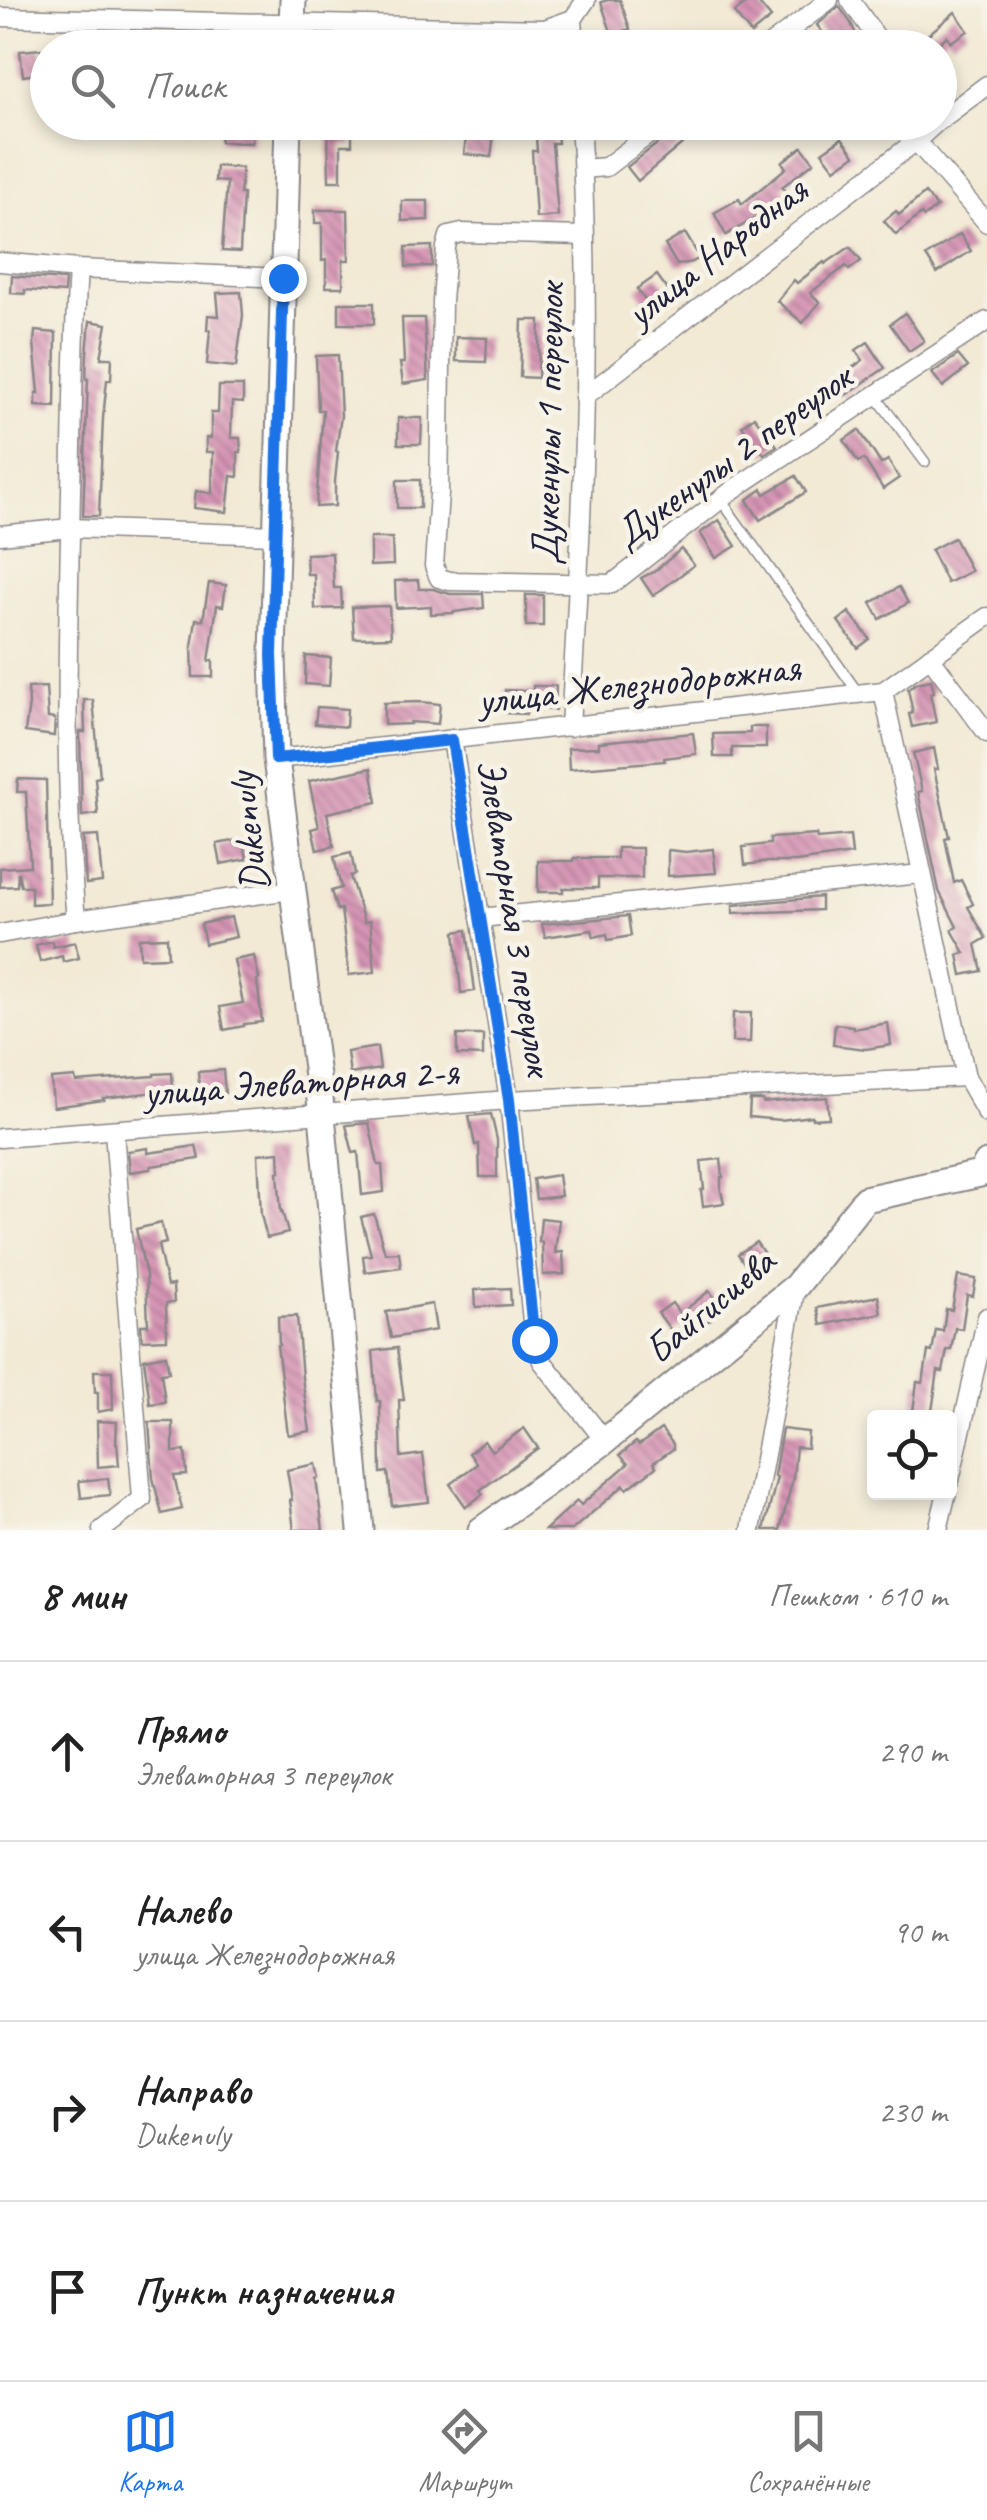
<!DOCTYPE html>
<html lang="ru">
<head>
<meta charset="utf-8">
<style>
	body { margin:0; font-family:Caveat,sans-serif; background:#f2f2f2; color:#222 }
	.controls { position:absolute; right:30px; bottom:30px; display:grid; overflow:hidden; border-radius:10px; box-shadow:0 5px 15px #0003 }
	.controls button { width:90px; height:90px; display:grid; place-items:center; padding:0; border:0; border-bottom:2px solid #e0e0e0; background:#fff; color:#222; font:50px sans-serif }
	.stop { position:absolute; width:30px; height:30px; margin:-22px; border:8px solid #1a73e8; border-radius:50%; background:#fff }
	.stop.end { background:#1a73e8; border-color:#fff; box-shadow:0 2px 10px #0008 }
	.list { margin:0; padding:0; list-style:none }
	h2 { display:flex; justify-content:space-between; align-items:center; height:130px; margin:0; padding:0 40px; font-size:42px }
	h2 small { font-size:32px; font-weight:400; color:#767676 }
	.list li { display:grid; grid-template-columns:65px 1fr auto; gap:30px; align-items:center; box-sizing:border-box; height:180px; padding:0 40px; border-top:2px solid #e0e0e0 }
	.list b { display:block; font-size:38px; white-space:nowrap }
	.list p { margin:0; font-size:32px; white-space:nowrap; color:#767676 }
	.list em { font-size:32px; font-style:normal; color:#767676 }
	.icon { flex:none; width:55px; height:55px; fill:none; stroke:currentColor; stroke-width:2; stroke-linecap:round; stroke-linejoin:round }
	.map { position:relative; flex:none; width:987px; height:1530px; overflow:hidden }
	.search { position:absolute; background:#fff; box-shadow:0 5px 15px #0003; left:30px; right:30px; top:30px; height:110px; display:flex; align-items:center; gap:25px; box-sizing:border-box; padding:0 35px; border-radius:55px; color:#767676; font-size:38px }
	.sheet { height:850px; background:#fff }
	nav { display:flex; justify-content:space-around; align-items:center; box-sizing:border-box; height:140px; border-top:2px solid #e0e0e0; background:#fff; font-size:28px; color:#767676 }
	nav a { display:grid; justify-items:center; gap:5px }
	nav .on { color:#1a73e8 }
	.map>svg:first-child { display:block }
</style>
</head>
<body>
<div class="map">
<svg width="987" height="1530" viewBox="0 0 987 1530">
	<defs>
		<pattern id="building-back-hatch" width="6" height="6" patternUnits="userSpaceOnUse" patternTransform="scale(2.5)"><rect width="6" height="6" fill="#d694b4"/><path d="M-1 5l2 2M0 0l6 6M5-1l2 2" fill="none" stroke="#ad7894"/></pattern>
	</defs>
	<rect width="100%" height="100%" fill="#f7f3e8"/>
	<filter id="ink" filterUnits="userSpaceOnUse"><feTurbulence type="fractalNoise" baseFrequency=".01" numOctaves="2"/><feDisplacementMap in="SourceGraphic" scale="20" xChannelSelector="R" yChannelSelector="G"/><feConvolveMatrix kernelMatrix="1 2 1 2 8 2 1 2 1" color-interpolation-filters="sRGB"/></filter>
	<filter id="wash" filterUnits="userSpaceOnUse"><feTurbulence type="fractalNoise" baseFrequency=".0048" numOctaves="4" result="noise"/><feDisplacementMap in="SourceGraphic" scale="40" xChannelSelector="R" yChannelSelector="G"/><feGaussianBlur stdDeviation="2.25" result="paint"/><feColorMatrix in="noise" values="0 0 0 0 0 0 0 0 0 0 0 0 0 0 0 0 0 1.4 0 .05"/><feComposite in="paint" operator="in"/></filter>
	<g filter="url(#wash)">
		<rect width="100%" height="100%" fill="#f2ead5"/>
		<g id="blocks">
			<g fill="url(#building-back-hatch)">
				<path d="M608 0H620L630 29 612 35 601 2Z"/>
				<path d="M750 0H756L771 18 751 34 734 13Z"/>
				<path d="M839 6 851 23 862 48H844L837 35 829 41 817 25Z"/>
				<path d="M955 12 968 31 951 42 947 36 934 48H912Z"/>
				<path d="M41 49 44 73 23 76 20 51Z"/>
				<path d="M535 122H557L558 143H552L558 216 536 218 532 151H537Z"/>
				<path d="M221 124 253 125 252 143 220 142Z"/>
				<path d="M328 128H352V145H341V181H329Z"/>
				<path d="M467 130 494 133 491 157 464 154Z"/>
				<path d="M674 131 683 143 638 181 627 167Z"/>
				<path d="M842 138 855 155 835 169 822 152Z"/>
				<path d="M802 147 814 162 782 187 794 202 771 221 764 213 726 235 714 213 739 199 742 204 786 168 782 162Z"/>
				<path d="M216 166 242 168 240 194H243L240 252 222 251 227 182 215 181Z"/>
				<path d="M925 193 937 207 924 217 921 214 896 235 884 221 896 211 899 215Z"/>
				<path d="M402 201H428V220L402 221Z"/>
				<path d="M315 210H348L349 260H343V287H326V260L322 261V223H315Z"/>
				<path d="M685 233 700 258 692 262 677 265 665 245Z"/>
				<path d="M960 234 971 251 937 273 926 256Z"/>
				<path d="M432 246V266L406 267V247Z"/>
				<path d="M850 247 861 261 849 270 846 266 810 293 820 302 803 323 777 301 794 280 797 283 824 262 825 264Z"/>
				<path d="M657 275 670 293 650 307 637 289Z"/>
				<path d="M12 276 65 280 64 293 25 290V294L11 293Z"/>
				<path d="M241 292 243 315 236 367 207 364 210 330H207L208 315 219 316 217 293Z"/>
				<rect x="339" y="303" width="35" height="21"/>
				<path d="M905 313 924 341 909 351 890 324Z"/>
				<path d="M402 318H424L428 380 403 384 400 363H404Z"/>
				<path d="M522 320H540L538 378 520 377Z"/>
				<path d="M90 321 107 324 101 358H112L111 380H107L103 418 99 516H83L88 379H86L87 353Z"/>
				<path d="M35 331 56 333 55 407 36 406V393H39L34 343Z"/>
				<path d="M456 337 487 338 486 362 456 361Z"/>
				<path d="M868 342 885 368 844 396 833 382 863 360 856 350Z"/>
				<path d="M338 355 341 416 336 451 338 452 335 481V506L316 507 323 410H318L316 356Z"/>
				<path d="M958 355 968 367 943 387 932 373Z"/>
				<path d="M219 386H243V403L232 402 231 438H240L241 452H238V477L231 476 227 512 194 508 196 491 212 493 213 452H206V438H211V413H218Z"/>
				<path d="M754 416 777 446 764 454 742 426Z"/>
				<path d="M398 418H422L421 444H398Z"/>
				<path d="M859 430 881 464 888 460 899 478 883 489 864 459 858 462 844 440Z"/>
				<path d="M796 476 806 492 760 520 747 500 762 489 765 494Z"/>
				<rect x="397" y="480" width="23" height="28"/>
				<path d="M719 520 736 546 716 558 700 533Z"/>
				<path d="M370 538H392L393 565 370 566Z"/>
				<path d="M954 538 971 571 947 583 931 550Z"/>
				<path d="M681 549 694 565 653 596 641 578 655 571Z"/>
				<path d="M332 553 334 588H341L342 608 315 609 314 574H307L306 554Z"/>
				<path d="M418 580 419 589H433L450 594H483L484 608 454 612V613L431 614V606L396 608 395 581Z"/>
				<path d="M209 583 226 585 223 606 217 605 209 661 213 660V677H193L192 646 196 619 203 620Z"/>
				<path d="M899 587 908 603 880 619 871 603Z"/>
				<rect x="526" y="595" width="17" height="31"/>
				<path d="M389 606 391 637 354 638 352 607Z"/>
				<path d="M849 612 870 639 858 648 838 621Z"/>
				<path d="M306 656 331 658 329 686 305 684Z"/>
				<path d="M931 680 934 692 930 693 936 722 912 727 909 714 913 713 908 689 916 683Z"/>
				<path d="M533 686H556L555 710 527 709 526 714 504 713 505 690 533 691Z"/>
				<path d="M46 687 48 718 55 719 54 736 25 732 29 704 28 688Z"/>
				<path d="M84 700H93L100 777 95 778 98 814 82 816 80 732H85Z"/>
				<path d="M421 702 440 704 438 724 410 722V724L384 725V703Z"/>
				<path d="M317 707 347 709 346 727 315 724Z"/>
				<path d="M750 727H766V748H732V757H714L713 734 750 733Z"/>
				<path d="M693 733 696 754 664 758 665 761 569 769 568 748 599 747V742Z"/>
				<path d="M934 748 938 769H934L949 837 945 838 954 883 961 880 973 904 968 907 986 938 976 944 982 971 962 975 958 955 965 953 952 930 957 927 939 891 918 792 922 791 913 753Z"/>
				<path d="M371 768 377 802 327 813 334 846 317 850 312 829 319 827 309 781Z"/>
				<path d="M18 779 46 780 49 903 31 904V886H21L18 872 17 886 0 887V868L30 866 26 792H17Z"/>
				<path d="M816 835 817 839 850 836 852 854 796 862H760V863L745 865 743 847 770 844V838Z"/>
				<path d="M98 836 102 882 86 884 83 837Z"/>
				<path d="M243 839 247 859 221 864 217 844Z"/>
				<path d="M617 848H642V878H598V888H563V892H538V861H574V858H617Z"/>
				<path d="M713 849 716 873 668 876V850L686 852Z"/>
				<path d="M351 853 355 874 350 876 364 922 370 921 375 972 349 975 341 909 337 910 331 891 341 888 334 857Z"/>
				<path d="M821 897V910L733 913V905Z"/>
				<path d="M628 916 631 936 608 940 607 934 594 937 592 930 545 937 542 924Z"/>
				<path d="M231 917 236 937 205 944 201 924Z"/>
				<path d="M467 930 475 991 461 993 455 932Z"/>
				<path d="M167 937 168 957 140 958 139 938Z"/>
				<path d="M52 941 53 947 75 942 79 958 63 962 62 956 40 962 36 945Z"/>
				<path d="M254 956 259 979 257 980 262 1022 244 1024V1026L224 1030 220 1007 243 1003 234 960Z"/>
				<path d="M733 1013H751L750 1042H732Z"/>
				<path d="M888 1023 891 1045 866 1049 833 1045 835 1024 853 1026V1029Z"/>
				<path d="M457 1035H483V1056L457 1055Z"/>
				<path d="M377 1047 380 1069 350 1074 347 1052Z"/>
				<path d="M223 1070 225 1093 200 1095 198 1072Z"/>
				<path d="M172 1073 173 1090 103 1098 104 1100 53 1107 51 1079 75 1077 76 1082 154 1076V1074Z"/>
				<path d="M827 1097 829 1118 812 1119V1116L780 1120 749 1117 750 1100H763V1103Z"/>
				<path d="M491 1114 497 1140V1177H480L479 1144 475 1145 469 1116Z"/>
				<path d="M369 1123 378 1165H382L384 1192 362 1195 358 1152 353 1153 346 1125Z"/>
				<path d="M196 1146 199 1159 151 1166V1169L130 1172 128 1151 148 1148V1153Z"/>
				<path d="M279 1152 280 1171 278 1172 281 1212 282 1211 288 1233 267 1238 261 1215 258 1154Z"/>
				<path d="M721 1159 723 1177H721V1191L724 1203 703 1206 701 1190 704 1189 701 1161Z"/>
				<path d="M558 1175 561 1196 536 1199 533 1179Z"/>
				<path d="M374 1214 385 1253 399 1252 401 1267 365 1272 363 1256 371 1255 361 1217Z"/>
				<path d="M541 1218 559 1220 555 1253 563 1252 564 1274 543 1275 542 1242H539Z"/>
				<path d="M161 1223 166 1243 158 1245 167 1286 173 1285 174 1303H166L167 1339 142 1340 141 1325H148L146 1275 136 1229Z"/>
				<path d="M756 1242 769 1261 751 1273 738 1254Z"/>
				<path d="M958 1276 976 1279 973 1296 967 1295 962 1329 955 1328 951 1350H947L943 1372 938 1371 931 1418H912L917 1382 923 1383 928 1351 932 1352 936 1330 943 1331 946 1309 952 1310Z"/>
				<path d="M510 1288 511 1305 476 1307 475 1290Z"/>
				<path d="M709 1291 724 1309 707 1322 701 1313 673 1333 658 1313 672 1303 680 1314Z"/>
				<path d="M878 1296 881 1313 821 1325 817 1308Z"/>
				<path d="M432 1304 436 1330 391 1338 386 1312Z"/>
				<path d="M297 1316 302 1378 310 1431 288 1435 277 1345H279L278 1317Z"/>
				<path d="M397 1348 404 1400H399L401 1457 423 1454 429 1502 392 1506 388 1472 381 1473 380 1401H377L373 1351Z"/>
				<path d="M166 1355 169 1372 161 1373 165 1402 150 1404 144 1359Z"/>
				<path d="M94 1371H112L113 1409 98 1412V1392H95Z"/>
				<path d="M97 1421 117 1422 116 1443H117L119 1465 98 1467Z"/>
				<path d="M149 1422H173V1452L185 1451 187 1475 174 1476 182 1509 162 1514 153 1478Z"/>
				<path d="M524 1428 538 1448 480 1490 483 1494 466 1507 450 1484 477 1464 469 1453 484 1441 492 1451Z"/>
				<path d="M661 1429 673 1444V1449L653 1463 656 1467 627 1489 624 1485 572 1530H545L577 1501 581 1505 628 1464 620 1455 636 1442 639 1445Z"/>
				<path d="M782 1429 808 1432 807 1448 796 1447 793 1478 780 1530H764L777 1477 774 1476Z"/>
				<path d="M316 1464 319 1478 316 1479 323 1530H294L290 1500H292L287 1470Z"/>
				<path d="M108 1478 110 1495 81 1498 79 1481Z"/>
			</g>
		</g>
	</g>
	<g filter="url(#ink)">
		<use href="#blocks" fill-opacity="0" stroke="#8a8688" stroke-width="2.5"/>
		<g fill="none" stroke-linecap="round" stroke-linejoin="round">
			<defs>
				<g id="lane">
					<path d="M875 395 925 462"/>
					<path d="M721 500 859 694"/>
				</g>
				<g id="street">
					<path d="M850 0 884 48"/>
					<path d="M0 17 545 29 573 19 586 0"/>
					<path d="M573 19 575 48"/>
					<path d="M766 48 829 0"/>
					<path d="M940 120 987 85"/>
					<path d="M916 141 987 223"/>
					<path d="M583 169 606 167 665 122"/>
					<path d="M585 236 462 233 449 236 446 247 442 302 439 494 434 566 439 578 450 581 612 584 734 489 987 321"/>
					<path d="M0 262 78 269 283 278"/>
					<path d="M584 397 916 141 937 122"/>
					<path d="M0 535 70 528 276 535"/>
					<path d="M930 657 987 733"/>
					<path d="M883 691 966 1077 987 1114"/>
					<path d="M570 727C582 526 593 323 580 122"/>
					<path d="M452 739 509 1100 534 1340 542 1361 605 1441"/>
					<path d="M276 759 883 691 987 617"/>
					<path d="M480 918 921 874"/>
					<path d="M76 920C63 777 68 634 71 491 73 417 73 343 78 269"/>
					<path d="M0 934 76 920 291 890"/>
					<path d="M0 1138 509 1100 966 1077"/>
					<path d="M950 1480 987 1317"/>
					<path d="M102 1530 142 1499 114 1130"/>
					<path d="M751 1530 796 1286"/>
					<path d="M938 1530 947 1492"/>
				</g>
				<g id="secondary">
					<path d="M291 48 293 0"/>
					<path d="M288 122 273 655 276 759 322 1115 361 1530"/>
					<path d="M481 1530 605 1441 796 1286 865 1199 980 1174 987 1163"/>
				</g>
			</defs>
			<use href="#lane" stroke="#8a8688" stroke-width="12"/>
			<use href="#street" stroke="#8a8688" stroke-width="21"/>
			<use href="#secondary" stroke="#8a8688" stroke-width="29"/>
			<use href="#lane" stroke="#fff" stroke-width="9"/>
			<use href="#street" stroke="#fff" stroke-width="18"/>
			<use href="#secondary" stroke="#fff" stroke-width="25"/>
		</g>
	</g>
	<g fill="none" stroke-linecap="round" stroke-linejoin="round" filter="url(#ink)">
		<path stroke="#1a73e8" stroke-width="12" d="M283 278 272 655 276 759 452 740 509 1100 534 1340"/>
	</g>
	<g text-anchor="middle" stroke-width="9" stroke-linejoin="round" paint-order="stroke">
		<g font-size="40" fill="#22223b" stroke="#f7f3e8">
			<text transform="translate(716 251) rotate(-38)" y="14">улица Народная</text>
			<text transform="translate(547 424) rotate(-89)" y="14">Дукенулы 1 переулок</text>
			<text transform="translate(732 455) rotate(-36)" y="14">Дукенулы 2 переулок</text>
			<text transform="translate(639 683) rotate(-6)" y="14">улица Железнодорожная</text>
			<text transform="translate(247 832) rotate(-97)" y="14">Dukenuly</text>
			<text transform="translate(516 917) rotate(81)" y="14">Элеваторная 3 переулок</text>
			<text transform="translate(301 1081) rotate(-4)" y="14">улица Элеваторная 2-я</text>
			<text transform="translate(709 1305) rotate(-40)" y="14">Байгисиева</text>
		</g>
	</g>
</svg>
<div class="controls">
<button><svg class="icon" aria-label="locate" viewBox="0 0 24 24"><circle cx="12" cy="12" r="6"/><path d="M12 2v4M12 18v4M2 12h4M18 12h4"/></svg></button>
</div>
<div class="stop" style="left:534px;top:1340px"></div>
<div class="stop end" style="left:283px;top:278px"></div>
<div class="search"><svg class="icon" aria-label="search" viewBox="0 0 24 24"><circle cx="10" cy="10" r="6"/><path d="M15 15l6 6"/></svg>Поиск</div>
</div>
<section class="sheet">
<h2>8 мин<small>Пешком · 610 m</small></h2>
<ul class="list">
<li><svg class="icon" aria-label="ahead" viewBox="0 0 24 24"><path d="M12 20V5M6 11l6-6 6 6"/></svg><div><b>Прямо</b><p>Элеваторная 3 переулок</p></div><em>290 m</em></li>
<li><svg class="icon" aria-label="left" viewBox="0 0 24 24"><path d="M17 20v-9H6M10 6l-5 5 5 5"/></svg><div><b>Налево</b><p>улица Железнодорожная</p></div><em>90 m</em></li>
<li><svg class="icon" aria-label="right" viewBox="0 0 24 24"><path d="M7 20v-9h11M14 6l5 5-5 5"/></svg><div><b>Направо</b><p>Dukenuly</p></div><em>230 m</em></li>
<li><svg class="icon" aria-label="arrive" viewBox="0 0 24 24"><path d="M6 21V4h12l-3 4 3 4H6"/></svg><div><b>Пункт назначения</b></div></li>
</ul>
</section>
<nav>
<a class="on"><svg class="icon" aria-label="map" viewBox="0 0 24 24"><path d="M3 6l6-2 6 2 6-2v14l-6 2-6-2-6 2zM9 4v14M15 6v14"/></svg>Карта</a>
<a><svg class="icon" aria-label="directions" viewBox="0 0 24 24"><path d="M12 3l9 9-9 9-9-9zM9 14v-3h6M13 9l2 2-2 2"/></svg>Маршрут</a>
<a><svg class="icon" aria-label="saved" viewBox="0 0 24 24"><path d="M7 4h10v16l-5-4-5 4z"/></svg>Сохранённые</a>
</nav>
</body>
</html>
